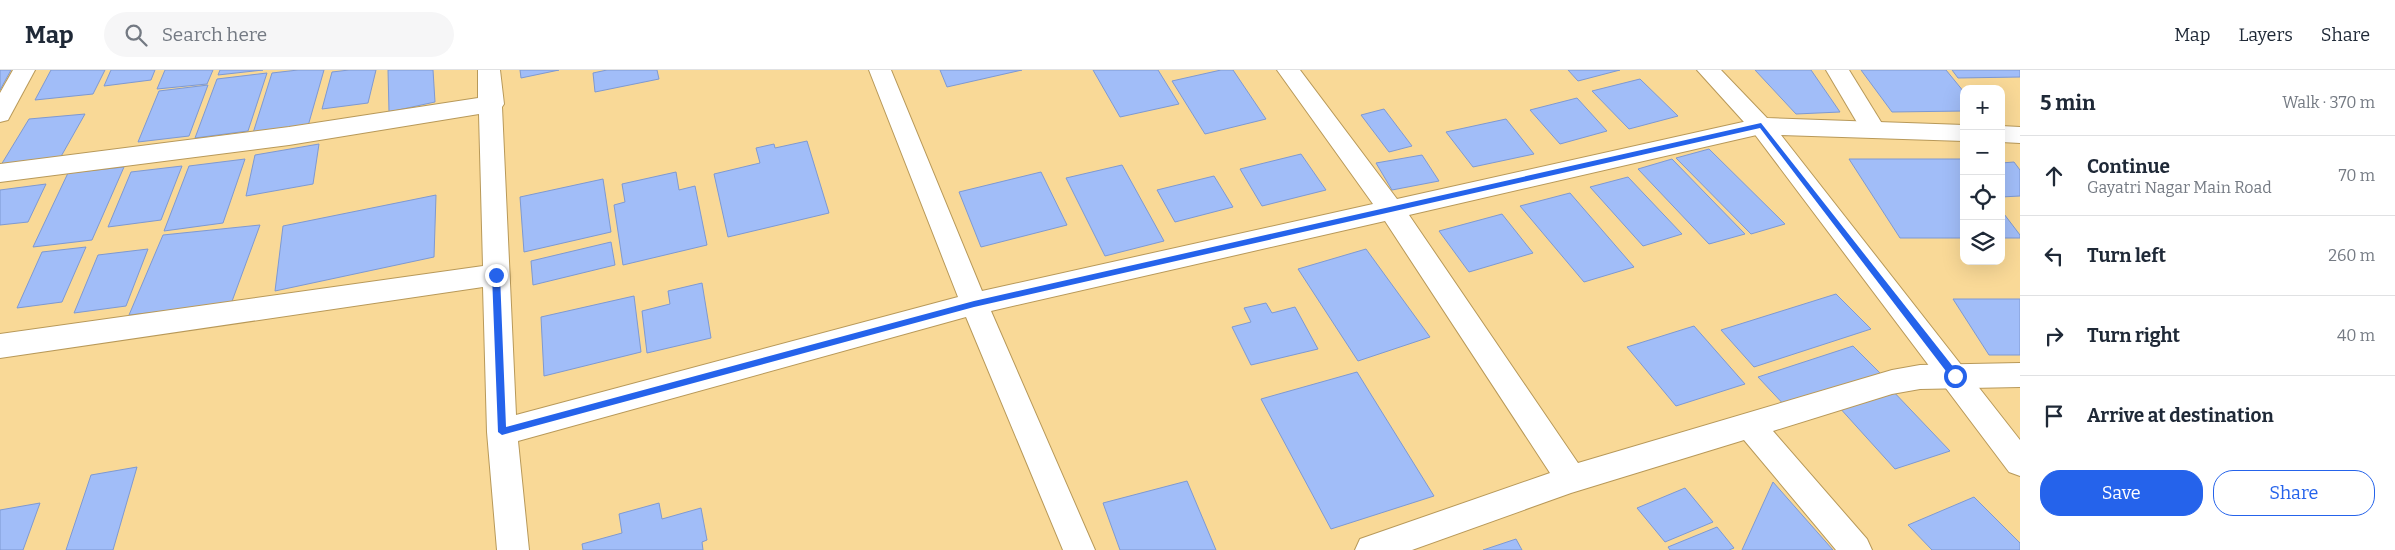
<!DOCTYPE html>
<html lang="en">
<head>
<meta charset="utf-8">
<style>
	body { margin:0; font-family:Bitter,serif; background:#f6f6f7; color:#1f2937 }
	.controls { position:absolute; right:15px; top:15px; display:grid; overflow:hidden; border-radius:10px; box-shadow:0 5px 20px #0002 }
	.controls button { width:45px; height:45px; display:grid; place-items:center; padding:0; border:0; border-bottom:1px solid #e0e1e3; background:#fff; color:#1f2937; font:25px sans-serif }
	.stop { position:absolute; width:15px; height:15px; margin:-11px; border:4px solid #2563eb; border-radius:50%; background:#fff }
	.stop.end { background:#2563eb; border-color:#fff; box-shadow:0 1px 5px #0008 }
	.list { margin:0; padding:0; list-style:none }
	h2 { display:flex; justify-content:space-between; align-items:center; height:65px; margin:0; padding:0 20px; font-size:21px }
	h2 small { font-size:16px; font-weight:400; color:#747a83 }
	.list li { display:grid; grid-template-columns:32px 1fr auto; gap:15px; align-items:center; box-sizing:border-box; height:80px; padding:0 20px; border-top:1px solid #e0e1e3 }
	.list b { display:block; font-size:19px; white-space:nowrap }
	.list p { margin:0; font-size:16px; white-space:nowrap; color:#747a83 }
	.list em { font-size:16px; font-style:normal; color:#747a83 }
	.actions { display:flex; gap:10px; padding:15px 20px }
	.actions a { flex:1; padding:11px 0; border:1px solid #2563eb; border-radius:20px; text-align:center; font-size:18px; color:#2563eb }
	.actions .main { background:#2563eb; color:#fff }
	.icon { flex:none; width:28px; height:28px; fill:none; stroke:currentColor; stroke-width:2; stroke-linecap:round; stroke-linejoin:round }
	.map { position:relative; flex:none; width:2020px; height:480px; overflow:hidden }
	header { display:flex; align-items:center; gap:30px; box-sizing:border-box; height:70px; padding:0 25px; background:#fff; border-bottom:1px solid #e0e1e3 }
	header strong { font-size:24px }
	nav { display:flex; gap:28px; margin-inline-start:auto; font-size:18px }
	.search { width:350px; height:45px; background:#f6f6f7; display:flex; align-items:center; gap:12px; box-sizing:border-box; padding:0 18px; border-radius:28px; color:#747a83; font-size:19px }
	main { display:flex }
	aside { flex:1; background:#fff }
	.map>svg:first-child { display:block }
</style>
</head>
<body>
<header>
<strong>Map</strong>
<div class="search"><svg class="icon" aria-label="search" viewBox="0 0 24 24"><circle cx="10" cy="10" r="6"/><path d="M15 15l6 6"/></svg>Search here</div>
<nav><a>Map</a><a>Layers</a><a>Share</a></nav>
</header>
<main>
<div class="map">
<svg width="2020" height="480" viewBox="0 0 2020 480">
	<rect width="100%" height="100%" fill="#f9d997"/>
	<g fill="#a1bdf8" stroke="#7e99d2">
		<path d="M0 0H11L0 20Z"/>
		<path d="M51 0H105L93 24 35 30Z"/>
		<path d="M111 0H155L151 10 104 16Z"/>
		<path d="M165 0H213L207 14 157 19Z"/>
		<path d="M220 0H263L218 5Z"/>
		<path d="M298 0H324L308 56 253 63 272 3Z"/>
		<path d="M349 0H376L368 33 322 39 332 2Z"/>
		<path d="M388 0H433L435 32 389 42Z"/>
		<path d="M520 0H559L521 8Z"/>
		<path d="M607 0H657L659 9 595 22 593 3Z"/>
		<path d="M940 0H1022L947 17Z"/>
		<path d="M1093 0H1158L1179 34 1120 47Z"/>
		<path d="M1221 0H1233L1266 49 1205 64 1172 11Z"/>
		<path d="M1568 0H1620L1578 11Z"/>
		<path d="M1755 0H1811L1840 42 1796 44Z"/>
		<path d="M1861 0H1946L1964 22V41L1892 42Z"/>
		<path d="M1952 0H2020V7L1958 8Z"/>
		<path d="M267 3 248 61 195 68 217 9Z"/>
		<path d="M1640 9 1678 46 1629 59 1592 21Z"/>
		<path d="M208 15 189 66 138 72 159 21Z"/>
		<path d="M1577 28 1607 61 1560 74 1530 40Z"/>
		<path d="M1384 39 1412 76 1389 82 1361 45Z"/>
		<path d="M85 44 59 90 1 95 29 49Z"/>
		<path d="M1506 49 1534 84 1473 97 1446 62Z"/>
		<path d="M807 71 829 143 728 167 714 104 760 93 756 78 774 74 775 78Z"/>
		<path d="M319 74 313 114 246 126 255 85Z"/>
		<path d="M1709 79 1785 154 1751 164 1676 88Z"/>
		<path d="M1301 84 1326 120 1262 136 1240 99Z"/>
		<path d="M1422 85 1439 111 1392 120 1376 93Z"/>
		<path d="M245 89 223 153 164 161 189 96Z"/>
		<path d="M1672 89 1745 164 1709 174 1638 99Z"/>
		<path d="M1849 89H1964V168H1900Z"/>
		<path d="M2014 92 2020 100V126L2001 127V93Z"/>
		<path d="M1122 95 1164 171 1105 186 1066 108Z"/>
		<path d="M182 96 161 150 108 157 131 102Z"/>
		<path d="M124 97 92 170 33 177 68 103Z"/>
		<path d="M676 102 679 120 695 116 707 175 623 195 614 135 625 132 622 114Z"/>
		<path d="M1041 102 1067 155 981 177 959 122Z"/>
		<path d="M1214 106 1233 137 1175 152 1157 120Z"/>
		<path d="M1628 107 1682 164 1643 176 1590 117Z"/>
		<path d="M603 109 611 162 524 182 520 127Z"/>
		<path d="M46 114 28 152 0 155V120Z"/>
		<path d="M1570 123 1634 197 1584 212 1520 136Z"/>
		<path d="M436 125 434 187 275 221 283 156Z"/>
		<path d="M2001 140 2020 165V168H2001Z"/>
		<path d="M1502 144 1533 183 1469 202 1439 161Z"/>
		<path d="M260 155 231 234 129 245 163 165Z"/>
		<path d="M611 172 615 195 533 215 531 191Z"/>
		<path d="M86 177 62 232 17 238 42 182Z"/>
		<path d="M148 179 126 236 74 243 98 185Z"/>
		<path d="M1366 179 1430 267 1358 291 1298 199Z"/>
		<path d="M702 213 711 268 647 283 642 241 670 234 668 221Z"/>
		<path d="M1836 224 1871 259 1754 297 1721 260Z"/>
		<path d="M634 226 641 282 544 306 541 247Z"/>
		<path d="M1953 229H2020V285H1989Z"/>
		<path d="M1266 233 1272 243 1295 237 1318 279 1251 295 1232 257 1251 252 1244 238Z"/>
		<path d="M1694 256 1745 314 1676 336 1627 277Z"/>
		<path d="M1853 276 1884 307 1788 339 1758 307Z"/>
		<path d="M1357 302 1434 426 1331 459 1261 329Z"/>
		<path d="M1890 318 1950 381 1895 399 1838 336Z"/>
		<path d="M137 397 113 480H66L91 405Z"/>
		<path d="M1187 411 1216 480H1120L1103 433Z"/>
		<path d="M1773 412 1833 480H1742Z"/>
		<path d="M1685 418 1713 452 1665 472 1637 438Z"/>
		<path d="M1974 427 2020 473V480H1932L1908 455Z"/>
		<path d="M40 433 23 480H0V440Z"/>
		<path d="M659 433 662 449 701 438 707 470 702 472 703 480H583L582 474 622 463 619 444Z"/>
		<path d="M1717 457 1734 478 1729 480H1670L1668 477Z"/>
		<path d="M1516 469 1522 480H1483Z"/>
	</g>
	<g fill="none" stroke-linecap="round" stroke-linejoin="round">
		<defs>
			<g id="minor">
				<path d="M13 0H35L8 50 0 52V23Z"/>
				<path d="M478 0H500L504 34 502 37 516 345 958 227 869 0H891L982 221 1373 134 1277 0H1300L1397 129 1761 48 1769 50 1773 56 1769 62 1761 64 1409 145 1578 393 1892 300 1920 295 2020 293V317L1920 319 1892 324 1773 361 1867 469 1872 480H1836L1744 370 1571 423 1412 480H1355L1360 469 1550 403 1385 151 991 241 1095 480H1063L966 247 518 371 529 480H497L487 362 483 217 0 288V264L483 196 479 44 289 75 0 112V94L289 57 478 28Z"/>
				<path d="M1826 0H1849L1886 60 1883 66 1874 68 1865 66Z"/>
			</g>
			<g id="tertiary">
				<path d="M1697 0H1721L1767 48 1964 55V71L1781 65 2020 370V406L2009 402 1753 62Z"/>
				<path d="M2001 56 2020 57V73L2001 72Z"/>
			</g>
		</defs>
		<use href="#minor" stroke="#b89959" stroke-width="2"/>
		<use href="#tertiary" stroke="#b89959" stroke-width="2"/>
		<use href="#minor" fill="#fff" fill-rule="evenodd"/>
		<use href="#tertiary" fill="#fff" fill-rule="evenodd"/>
	</g>
	<path fill="#2563eb" d="M1761 53 1958 303V309H1952L1760 58 974 237 502 365 498 362 492 205 496 202 500 205 506 357 974 231Z"/>
</svg>
<div class="controls">
<button>+</button>
<button>−</button>
<button><svg class="icon" aria-label="locate" viewBox="0 0 24 24"><circle cx="12" cy="12" r="6"/><path d="M12 2v4M12 18v4M2 12h4M18 12h4"/></svg></button>
<button><svg class="icon" aria-label="layers" viewBox="0 0 24 24"><path d="M12 4l9 5-9 5-9-5zM3 14l9 5 9-5"/></svg></button>
</div>
<div class="stop" style="left:1955px;top:306px"></div>
<div class="stop end" style="left:496px;top:205px"></div>
</div>
<aside>
<h2>5 min<small>Walk · 370 m</small></h2>
<ul class="list">
<li><svg class="icon" aria-label="ahead" viewBox="0 0 24 24"><path d="M12 20V5M6 11l6-6 6 6"/></svg><div><b>Continue</b><p>Gayatri Nagar Main Road</p></div><em>70 m</em></li>
<li><svg class="icon" aria-label="left" viewBox="0 0 24 24"><path d="M17 20v-9H6M10 6l-5 5 5 5"/></svg><div><b>Turn left</b></div><em>260 m</em></li>
<li><svg class="icon" aria-label="right" viewBox="0 0 24 24"><path d="M7 20v-9h11M14 6l5 5-5 5"/></svg><div><b>Turn right</b></div><em>40 m</em></li>
<li><svg class="icon" aria-label="arrive" viewBox="0 0 24 24"><path d="M6 21V4h12l-3 4 3 4H6"/></svg><div><b>Arrive at destination</b></div></li>
</ul>
<div class="actions"><a class="main">Save</a><a>Share</a></div>
</aside>
</main>
</body>
</html>
